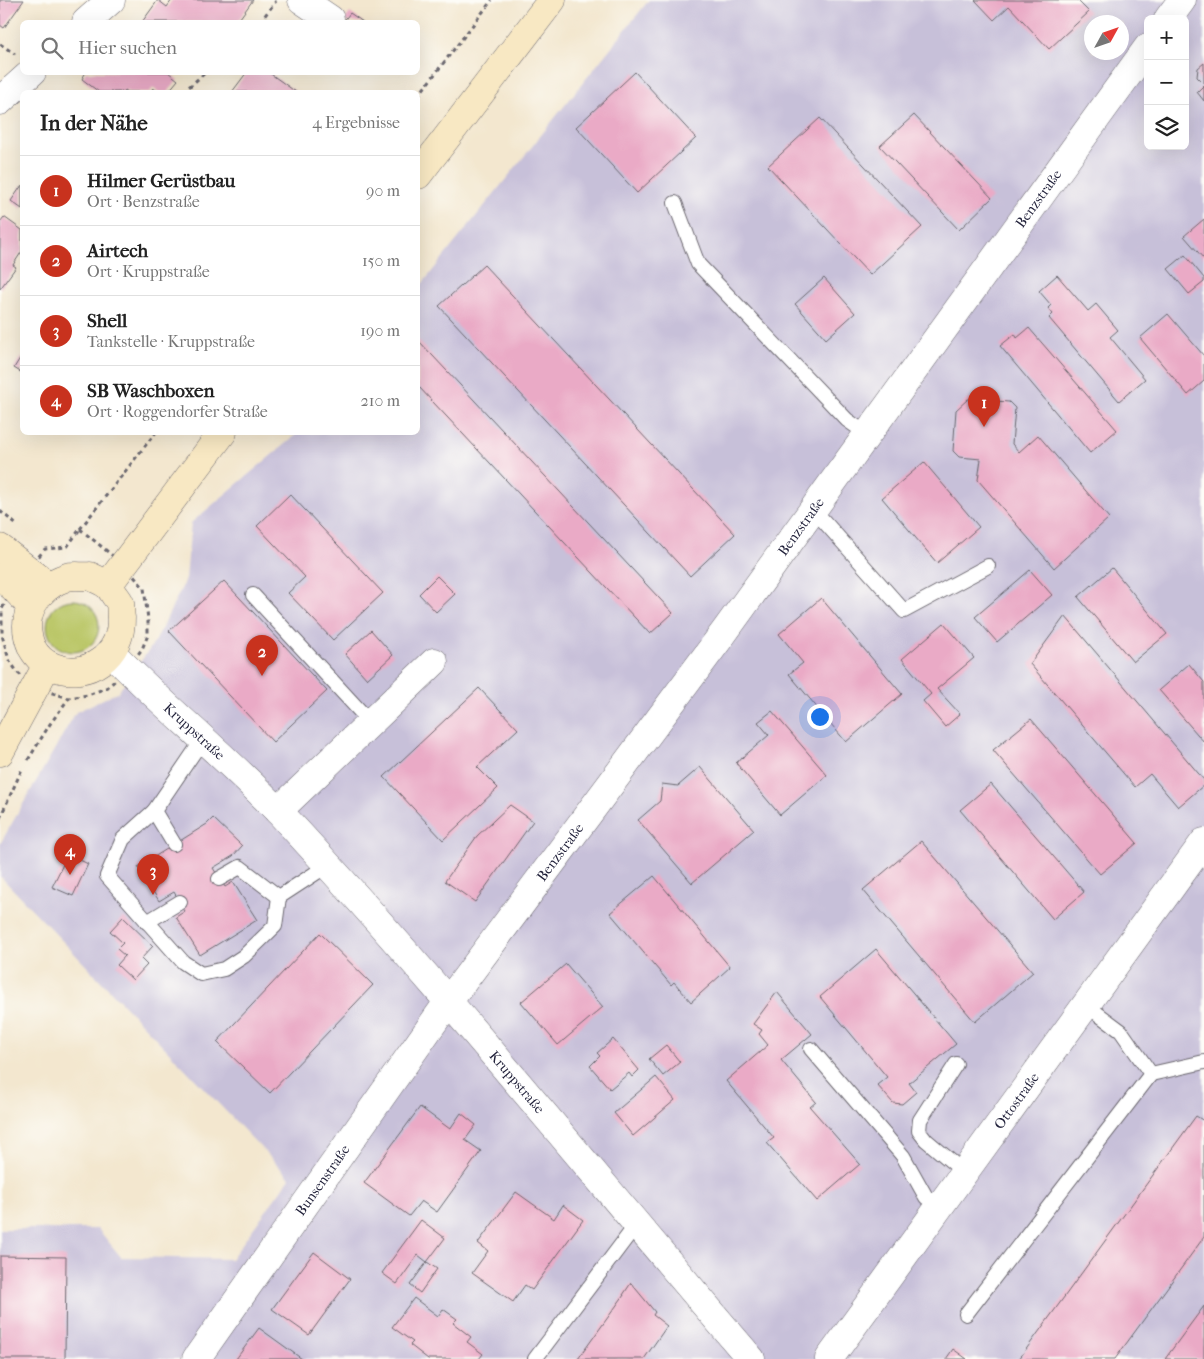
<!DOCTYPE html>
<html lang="de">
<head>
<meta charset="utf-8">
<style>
	body { margin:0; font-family:"IM FELL French Canon",serif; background:#f2f2f2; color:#222 }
	.controls { position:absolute; right:15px; top:15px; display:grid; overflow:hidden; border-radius:8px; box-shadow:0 5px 20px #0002 }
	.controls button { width:45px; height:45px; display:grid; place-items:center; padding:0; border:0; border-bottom:1px solid #e0e0e0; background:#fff; color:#222; font:25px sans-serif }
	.compass { position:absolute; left:1084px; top:15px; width:45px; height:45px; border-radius:50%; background:#fff; box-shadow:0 5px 20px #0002; rotate:50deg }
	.you { position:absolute; left:819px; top:716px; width:18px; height:18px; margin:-12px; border:4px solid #fff; border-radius:50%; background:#1a73e8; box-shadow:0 0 0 8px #1a73e833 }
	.badge { display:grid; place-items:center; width:32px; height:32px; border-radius:50%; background:#c8321e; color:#fff; font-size:16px; font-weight:700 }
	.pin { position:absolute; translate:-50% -41px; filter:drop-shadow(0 1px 2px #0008) }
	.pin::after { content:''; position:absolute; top:26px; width:18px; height:15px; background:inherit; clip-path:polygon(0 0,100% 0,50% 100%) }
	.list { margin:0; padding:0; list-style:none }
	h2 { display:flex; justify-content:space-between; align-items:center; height:65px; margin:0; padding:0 20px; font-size:21px }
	h2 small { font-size:16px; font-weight:400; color:#767676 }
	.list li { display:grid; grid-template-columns:32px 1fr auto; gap:15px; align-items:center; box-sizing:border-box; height:70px; padding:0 20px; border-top:1px solid #e0e0e0 }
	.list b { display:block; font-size:19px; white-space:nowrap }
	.list p { margin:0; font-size:16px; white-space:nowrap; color:#767676 }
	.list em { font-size:16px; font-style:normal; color:#767676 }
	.icon { flex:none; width:28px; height:28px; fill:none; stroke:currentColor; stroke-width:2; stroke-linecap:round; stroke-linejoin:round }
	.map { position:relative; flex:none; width:1204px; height:1359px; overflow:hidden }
	.search { position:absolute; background:#fff; box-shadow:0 5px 20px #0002; left:20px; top:20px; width:400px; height:55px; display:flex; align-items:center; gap:12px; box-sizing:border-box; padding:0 18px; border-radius:8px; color:#767676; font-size:19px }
	.panel { position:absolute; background:#fff; box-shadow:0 5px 20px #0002; left:20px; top:90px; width:400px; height:345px; border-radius:8px }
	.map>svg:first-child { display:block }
</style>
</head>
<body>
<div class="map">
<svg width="1204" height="1359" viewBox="0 0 1204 1359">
	<rect width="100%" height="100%" fill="#fdfcf7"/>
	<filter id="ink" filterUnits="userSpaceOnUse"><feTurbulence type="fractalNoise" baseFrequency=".02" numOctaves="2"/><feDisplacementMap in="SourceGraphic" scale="10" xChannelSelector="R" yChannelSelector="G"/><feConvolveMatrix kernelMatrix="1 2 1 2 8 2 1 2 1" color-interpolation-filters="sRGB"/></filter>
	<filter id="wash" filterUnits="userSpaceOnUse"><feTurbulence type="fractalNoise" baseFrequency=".0096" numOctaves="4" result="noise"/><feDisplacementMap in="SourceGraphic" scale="20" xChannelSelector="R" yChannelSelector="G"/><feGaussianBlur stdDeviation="1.12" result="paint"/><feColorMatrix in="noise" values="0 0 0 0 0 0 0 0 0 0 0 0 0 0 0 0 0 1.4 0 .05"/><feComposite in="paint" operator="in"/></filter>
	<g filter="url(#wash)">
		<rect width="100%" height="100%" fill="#f3e7cf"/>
		<path fill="#c7c0d9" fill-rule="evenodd" d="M649 0H1204V1359H0V1229H98L121 1257 231 1259 290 1178 0 876V844L76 712 118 692 155 642 186 579 191 523 298 433 418 432V289ZM1148 19H1185V146H1148ZM1092 22H1122V52H1092Z"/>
		<circle fill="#bbc769" stroke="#6e7452" cx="73" cy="626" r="26"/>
		<g id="blocks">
			<g fill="#eaaac6">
				<path d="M0 0H24L4 28 0 25Z"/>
				<path d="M158 0 167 7 172 0H253L237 22H142Z"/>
				<path d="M975 0H1077L1089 12 1049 49 1009 6 994 20Z"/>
				<path d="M350 13 363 22H343Z"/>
				<path d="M1204 63V84L1197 77 1198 68Z"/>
				<path d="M86 72H168L178 80 168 92H159L153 88 150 92H128L125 90 124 92H99L82 79Z"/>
				<path d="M247 72H268L296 92H232Z"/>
				<path d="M635 72 696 138 637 193 576 127Z"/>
				<path d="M1204 85V101L1197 92Z"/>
				<path d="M914 115 992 198 959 230 880 146Z"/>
				<path d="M820 118 922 227 870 275 768 166Z"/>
				<path d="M22 185V209L11 201Z"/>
				<path d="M4 217 22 230V251L13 265 16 267 0 289V222Z"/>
				<path d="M1204 219V259L1184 236Z"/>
				<path d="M1185 255 1204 278V282L1189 294 1168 269Z"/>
				<path d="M484 265 735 534 690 576 439 306Z"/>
				<path d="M1057 275 1088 311 1096 304 1118 330 1110 337 1145 379 1119 401 1049 318 1053 314 1048 308 1051 305 1039 291Z"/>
				<path d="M824 278 855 313 826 339 795 304Z"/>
				<path d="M1168 314 1204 356V381L1188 395 1140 338Z"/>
				<path d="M1029 328 1117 430 1090 453 1000 346 1015 334 1017 338Z"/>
				<path d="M418 340 673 613 650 634 418 386Z"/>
				<path d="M22 355V373L14 368Z"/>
				<path d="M968 399 1009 402 1015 408 1012 444 1019 452 1038 435 1109 518 1054 568 978 480 981 459 959 457 953 451 956 410Z"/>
				<path d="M924 462 979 527 937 563 882 498Z"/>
				<path d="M290 494 383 593 333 640 288 593 305 577 257 526Z"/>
				<path d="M1112 568 1167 634 1133 662 1078 597Z"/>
				<path d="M1030 570 1052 595 997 642 975 617Z"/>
				<path d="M437 576 455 594 436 612 419 594Z"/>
				<path d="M224 581 327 691 273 742 169 631Z"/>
				<path d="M821 598 902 694 846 742 789 674 803 663 779 634Z"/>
				<path d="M1065 616 1204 780V785L1178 807 1150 774 1135 787 1030 664Z"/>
				<path d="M944 623 974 658 937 689 960 714 945 727 923 701 931 694 902 659Z"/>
				<path d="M371 630 393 655 367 679 345 654Z"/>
				<path d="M1189 664 1204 682V742L1159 690Z"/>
				<path d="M479 688 518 729 477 767 498 788 443 840 384 777Z"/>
				<path d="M772 711 827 775 780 815 736 763 769 735 758 722Z"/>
				<path d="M1031 719 1137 843 1100 874 993 750Z"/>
				<path d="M700 767 754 830 692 883 638 820 660 801 662 784 678 786Z"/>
				<path d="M991 784 1084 892 1053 919 960 810Z"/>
				<path d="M510 805 533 821 475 902 445 881 477 836Z"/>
				<path d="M213 818 242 846 233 856 213 868 225 887 233 882 257 920 200 955 176 917 185 911 174 892 159 901 138 867 207 824Z"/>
				<path d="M921 841 1033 972 975 1022 863 890Z"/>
				<path d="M68 854 88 864 73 896 52 887Z"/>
				<path d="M654 876 730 967 691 1002 674 982 671 985 610 913Z"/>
				<path d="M123 917 153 946 141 959 147 965 133 980 117 965 125 956 117 949 123 943 110 931Z"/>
				<path d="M320 933 373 985 270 1093 217 1042Z"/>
				<path d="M876 949 956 1044 909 1083 916 1092 902 1104 893 1103 877 1085 887 1077 820 997Z"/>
				<path d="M566 964 603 1007 558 1045 521 1002Z"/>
				<path d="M777 992 812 1034 781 1060 816 1102 810 1107 860 1164 817 1201 767 1143 774 1138 726 1081 768 1045 759 1034 762 1030 753 1024Z"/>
				<path d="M613 1039 639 1070 632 1077 629 1073 610 1089 590 1066 600 1056 597 1053Z"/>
				<path d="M666 1045 680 1062 663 1076 649 1059Z"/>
				<path d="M656 1077 675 1100 633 1136 614 1113Z"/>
				<path d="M420 1107 450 1129 461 1113 476 1125 465 1140 481 1151 437 1212 421 1201 409 1216 364 1183Z"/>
				<path d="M1196 1116 1204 1121V1237L1115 1359H1019Z"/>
				<path d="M516 1192 554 1219 563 1205 583 1220 532 1290 525 1285 513 1302 472 1273 488 1251 478 1243Z"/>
				<path d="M421 1220 445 1238 427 1262 418 1255 397 1284 382 1273Z"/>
				<path d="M314 1252 350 1279 309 1335 272 1309Z"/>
				<path d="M0 1256 66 1257 65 1359H0Z"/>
				<path d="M427 1262 437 1269 420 1293 410 1285Z"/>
				<path d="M631 1283 655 1312 653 1315 667 1326 644 1359H578L624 1295H623Z"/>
				<path d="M414 1298 438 1316 443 1309 457 1319 453 1323 471 1337 467 1342 483 1354 479 1359H428L410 1345 413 1342 392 1327Z"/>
				<path d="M1204 1306V1359H1165L1190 1325Z"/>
				<path d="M259 1328 302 1359H236Z"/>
				<path d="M953 1349 967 1359H946Z"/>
			</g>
		</g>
	</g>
	<g filter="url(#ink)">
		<use href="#blocks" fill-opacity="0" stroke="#6b676f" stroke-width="1"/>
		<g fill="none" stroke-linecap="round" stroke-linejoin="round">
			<defs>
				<g id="lane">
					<path d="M675 203 698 264 847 420 867 434"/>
					<path d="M813 509 904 611 988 566"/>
					<path d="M253 595 371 723"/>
					<path d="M154 811 123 839 107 876 183 962 201 974 224 969 244 956 275 926 279 897"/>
					<path d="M174 844 154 811 203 739"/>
					<path d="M219 879 240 867 279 897 328 865"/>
					<path d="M147 922 180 902"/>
					<path d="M811 1049 903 1156 926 1197 938 1207"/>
					<path d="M956 1064 920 1120 919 1131 926 1140 965 1173"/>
					<path d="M1151 1074 1204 1062"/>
					<path d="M966 1314 1151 1074 1121 1031 1086 1005"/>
					<path d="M535 1359 636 1225"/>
				</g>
				<g id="street">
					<path d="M302 0 330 19"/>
					<path d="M1168 19 1182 0"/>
					<path d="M86 22 111 0"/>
					<path d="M0 101 32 72"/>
					<path id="s1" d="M111 652C165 708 227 757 281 814 444 989 595 1177 751 1359"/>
					<path d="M278 811 434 662"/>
					<path id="s2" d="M196 1359 448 1002 725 631 1148 47"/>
					<path id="s3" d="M829 1359 1204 842"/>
				</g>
				<g id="secondary">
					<path d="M418 175 552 0"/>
					<path d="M0 548 49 586"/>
					<path d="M90 576C95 579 102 581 107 585 110 587 112 591 114 594 115 596 119 600 120 603 121 607 120 614 121 618 122 655 88 680 54 667 45 664 37 657 32 648 18 617 36 587 67 577 74 575 83 577 90 576Z"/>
					<path d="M0 577 13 587 31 606"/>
					<path d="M108 585 223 432"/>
					<path d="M0 752 47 665"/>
				</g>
			</defs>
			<use href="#lane" stroke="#6b676f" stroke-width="16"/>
			<use href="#street" stroke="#6b676f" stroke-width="29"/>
			<use href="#secondary" stroke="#6b676f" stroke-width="29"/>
			<g stroke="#6b676f" stroke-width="3" stroke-dasharray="4 4" stroke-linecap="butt">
				<path d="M260 22 276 1"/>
				<path d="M0 44 15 54"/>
				<path d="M183 92 206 72"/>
				<path d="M418 96 492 0"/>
				<path d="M0 511 18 526"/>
				<path d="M80 529 124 565 144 588 148 619V635L142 649 127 669 108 687 88 695 69 698 36 688 18 673 9 660 2 635V609L13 587 45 549 67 547Z"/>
				<path d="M80 529 156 432"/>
				<path d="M28 760 50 724 69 698"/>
				<path d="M0 818 23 767"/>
			</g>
			<use href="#lane" stroke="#fff" stroke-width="14"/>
			<use href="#street" stroke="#fff" stroke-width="28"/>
			<use href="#secondary" stroke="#f8e8c3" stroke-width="28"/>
		</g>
	</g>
	<g text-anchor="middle" stroke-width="4" stroke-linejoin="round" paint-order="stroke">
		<g font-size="14" fill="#22223b" stroke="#fdfcf7">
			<text dy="5" stroke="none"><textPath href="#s2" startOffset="1434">Benzstraße</textPath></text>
			<text dy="5" stroke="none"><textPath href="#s2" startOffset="1029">Benzstraße</textPath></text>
			<text dy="5" stroke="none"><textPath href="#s1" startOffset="115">Kruppstraße</textPath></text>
			<text dy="5" stroke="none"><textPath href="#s2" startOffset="624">Benzstraße</textPath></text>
			<text dy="5" stroke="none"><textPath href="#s1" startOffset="592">Kruppstraße</textPath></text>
			<text dy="5" stroke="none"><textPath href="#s3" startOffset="319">Ottostraße</textPath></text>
			<text dy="5" stroke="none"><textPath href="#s2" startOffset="219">Bunsenstraße</textPath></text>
		</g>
	</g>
</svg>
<div class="controls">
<button>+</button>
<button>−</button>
<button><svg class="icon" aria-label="layers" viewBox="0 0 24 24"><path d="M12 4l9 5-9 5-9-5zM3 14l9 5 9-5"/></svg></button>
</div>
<svg class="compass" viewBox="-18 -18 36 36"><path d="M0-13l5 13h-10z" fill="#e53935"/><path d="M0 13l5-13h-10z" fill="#767676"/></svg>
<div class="you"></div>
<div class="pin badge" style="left:984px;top:427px">1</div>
<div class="pin badge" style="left:262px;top:676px">2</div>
<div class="pin badge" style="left:153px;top:895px">3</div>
<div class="pin badge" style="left:70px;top:875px">4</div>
<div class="search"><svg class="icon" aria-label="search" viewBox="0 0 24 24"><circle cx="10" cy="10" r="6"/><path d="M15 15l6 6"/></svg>Hier suchen</div>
<section class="panel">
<h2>In der Nähe<small>4 Ergebnisse</small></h2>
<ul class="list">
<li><span class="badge">1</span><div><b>Hilmer Gerüstbau</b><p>Ort · Benzstraße</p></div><em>90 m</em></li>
<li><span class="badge">2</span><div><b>Airtech</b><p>Ort · Kruppstraße</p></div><em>150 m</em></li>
<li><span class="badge">3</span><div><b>Shell</b><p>Tankstelle · Kruppstraße</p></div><em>190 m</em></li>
<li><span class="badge">4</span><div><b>SB Waschboxen</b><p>Ort · Roggendorfer Straße</p></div><em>210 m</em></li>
</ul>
</section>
</div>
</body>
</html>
